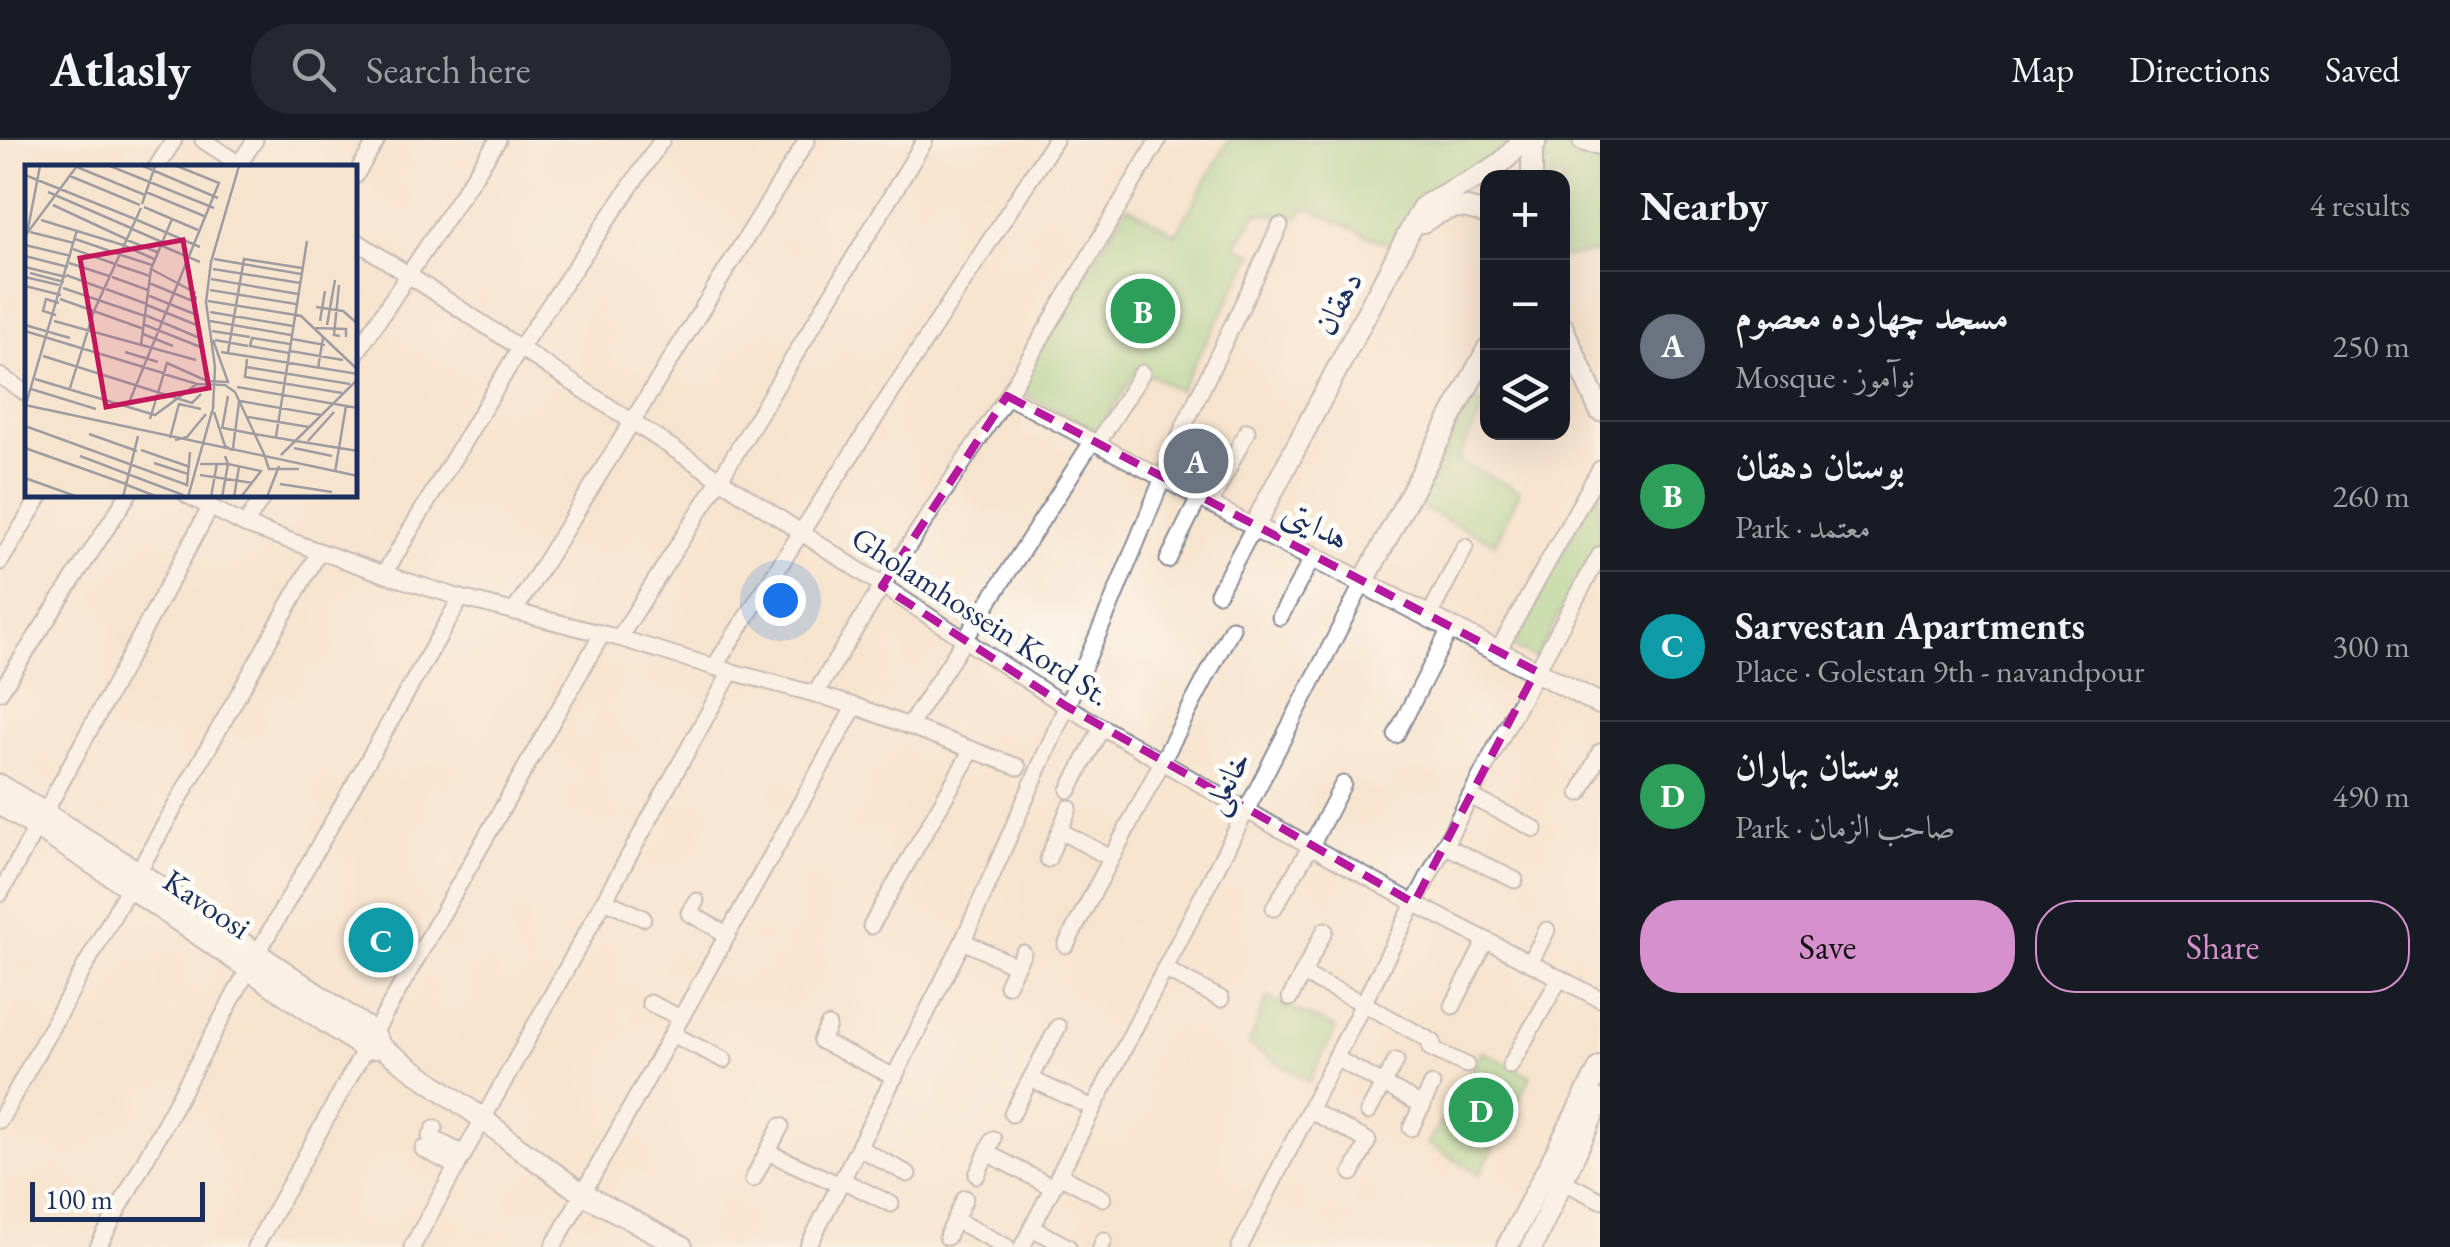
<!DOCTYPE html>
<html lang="en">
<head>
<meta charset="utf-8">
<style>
	body { margin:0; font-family:"EB Garamond",Amiri,serif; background:#242831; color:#f1f3f6 }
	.controls { position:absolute; right:30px; top:30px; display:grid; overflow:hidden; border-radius:20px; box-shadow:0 10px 40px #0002 }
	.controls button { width:90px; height:90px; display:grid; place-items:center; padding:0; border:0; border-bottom:2px solid #363941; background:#171b24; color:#f1f3f6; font:50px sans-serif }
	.scale { position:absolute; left:30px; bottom:25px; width:175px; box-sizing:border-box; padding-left:10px; border:5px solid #1b2f5e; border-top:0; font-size:28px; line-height:35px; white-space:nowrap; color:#1b2f5e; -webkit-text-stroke:8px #fdfcf7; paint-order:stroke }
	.you { position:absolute; left:780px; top:460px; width:35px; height:35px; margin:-25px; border:8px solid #fff; border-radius:50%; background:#1a73e8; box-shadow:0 0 0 15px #1a73e833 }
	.badge { display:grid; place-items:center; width:65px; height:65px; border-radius:50%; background:#d690ce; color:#fff; font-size:32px; font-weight:700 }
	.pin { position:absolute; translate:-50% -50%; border:5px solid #fff; box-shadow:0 2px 10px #0006 }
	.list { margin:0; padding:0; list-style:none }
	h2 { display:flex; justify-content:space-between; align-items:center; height:130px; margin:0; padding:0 40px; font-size:42px }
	h2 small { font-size:32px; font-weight:400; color:#9ea1a6 }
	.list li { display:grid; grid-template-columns:65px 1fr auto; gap:30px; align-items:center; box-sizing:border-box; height:150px; padding:0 40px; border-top:2px solid #363941 }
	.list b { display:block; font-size:38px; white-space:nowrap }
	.list p { margin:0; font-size:32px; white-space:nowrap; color:#9ea1a6 }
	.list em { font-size:32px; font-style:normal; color:#9ea1a6 }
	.actions { display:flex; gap:20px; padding:30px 40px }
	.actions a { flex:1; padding:22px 0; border:2px solid #d690ce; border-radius:40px; text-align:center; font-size:35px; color:#d690ce }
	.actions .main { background:#d690ce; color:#111 }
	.icon { flex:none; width:55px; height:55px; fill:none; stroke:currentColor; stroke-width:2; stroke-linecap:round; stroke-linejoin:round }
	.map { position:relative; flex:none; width:1600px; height:1107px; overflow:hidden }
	header { display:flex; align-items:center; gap:60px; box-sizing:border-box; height:140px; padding:0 50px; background:#171b24; border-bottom:2px solid #363941 }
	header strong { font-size:48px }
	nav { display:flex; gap:55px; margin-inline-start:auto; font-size:35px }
	.search { width:700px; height:90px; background:#242831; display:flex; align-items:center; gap:25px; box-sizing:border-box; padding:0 35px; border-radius:40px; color:#9ea1a6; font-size:38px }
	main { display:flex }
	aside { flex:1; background:#171b24 }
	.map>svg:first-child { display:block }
</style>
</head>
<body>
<header>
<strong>Atlasly</strong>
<div class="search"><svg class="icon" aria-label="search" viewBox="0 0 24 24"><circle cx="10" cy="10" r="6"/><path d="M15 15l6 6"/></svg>Search here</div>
<nav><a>Map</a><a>Directions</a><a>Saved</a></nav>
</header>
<main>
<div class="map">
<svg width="1600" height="1107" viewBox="0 0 1600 1107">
	<rect width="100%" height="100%" fill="#fdfcf7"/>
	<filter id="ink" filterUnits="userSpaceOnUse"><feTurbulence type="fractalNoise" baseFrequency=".01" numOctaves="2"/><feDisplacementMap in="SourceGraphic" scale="20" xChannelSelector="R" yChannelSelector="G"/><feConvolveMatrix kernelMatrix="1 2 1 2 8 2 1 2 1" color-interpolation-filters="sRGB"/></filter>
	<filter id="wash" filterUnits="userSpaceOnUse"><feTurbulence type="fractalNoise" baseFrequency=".0048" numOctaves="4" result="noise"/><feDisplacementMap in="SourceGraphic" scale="40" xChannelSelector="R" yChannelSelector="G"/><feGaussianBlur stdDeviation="2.25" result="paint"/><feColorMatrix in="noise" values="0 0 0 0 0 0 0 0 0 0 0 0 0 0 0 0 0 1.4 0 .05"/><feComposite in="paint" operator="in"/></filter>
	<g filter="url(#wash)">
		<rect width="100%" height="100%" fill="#f7e4ce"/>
		<g fill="#98d58a" stroke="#5a8274" stroke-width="2.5">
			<path d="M1229 0H1511L1395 108 1311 69 1304 70 1299 77 1257 73 1236 107 1254 114 1179 251 1138 228 1098 292 1015 249 1127 66 1176 94Z"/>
			<path d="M1549 1 1600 14V112L1563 117 1562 38H1542L1544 15Z"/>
			<path d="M1472 259 1485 266 1457 321 1520 351 1495 403 1417 366Z"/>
			<path d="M1600 344V399L1536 518 1510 505Z"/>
			<path d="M1267 858 1336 888 1309 942 1249 905Z"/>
			<path d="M1482 911 1531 936 1480 1034 1428 1004Z"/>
		</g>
	</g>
	<g filter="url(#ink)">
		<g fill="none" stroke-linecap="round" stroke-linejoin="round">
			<defs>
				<g id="minor">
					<path d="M203 0 245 28"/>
					<path d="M239 24 255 0"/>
					<path d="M156 28 174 0"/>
					<path d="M355 36 377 0"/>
					<path d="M355 100 1066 566 1245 670 1414 763 1600 859"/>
					<path d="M355 215 498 0"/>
					<path d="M0 236 28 254"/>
					<path d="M1007 256 1254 387 1218 453"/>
					<path d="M1097 304 1142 233"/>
					<path d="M187 355 245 385 384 434 461 458 619 498 714 527 815 554 855 566 1018 627"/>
					<path d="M1210 364 1247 291"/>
					<path d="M245 385 264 355"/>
					<path d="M1168 420 1199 358"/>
					<path d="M0 422 41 355"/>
					<path d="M384 434 520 208 662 0"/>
					<path d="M514 472 807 0"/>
					<path d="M1429 476 1465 407"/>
					<path d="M1280 477 1313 417"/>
					<path d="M619 498 720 339 925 0"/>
					<path d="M1498 511 1600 329"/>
					<path d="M714 527 1055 0"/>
					<path d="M0 552 128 355"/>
					<path d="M815 554 882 446 1007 256 1158 0"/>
					<path d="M909 586 1092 302"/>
					<path d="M1396 595 1451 487"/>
					<path d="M1069 650 1102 587"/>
					<path d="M1580 653 1600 612"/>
					<path d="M1470 656 1535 689"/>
					<path d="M44 674 210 368"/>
					<path d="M1060 691 1111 718"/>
					<path d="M1444 705 1515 740"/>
					<path d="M1048 719 1069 668"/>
					<path d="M138 732 319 412"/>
					<path d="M0 754 36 688"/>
					<path d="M605 760 643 778"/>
					<path d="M696 761 689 773 728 795"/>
					<path d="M1274 768 1311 706 1343 644"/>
					<path d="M871 786 972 610"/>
					<path d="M963 801 1016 826 1023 813"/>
					<path d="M1066 805 1232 488"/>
					<path d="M258 812 461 458"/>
					<path d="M1530 823 1547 790"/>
					<path d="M1164 829 1221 859"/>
					<path d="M1302 834 1363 863 1433 902 1430 908 1466 925"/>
					<path d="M1007 845 1016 826"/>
					<path d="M1290 858 1325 790"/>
					<path d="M650 863 681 878"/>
					<path d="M1453 866 1486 800"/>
					<path d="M828 886 821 901 895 937"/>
					<path d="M374 893 602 494"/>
					<path d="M672 894 724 920"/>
					<path d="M1336 918 1423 966"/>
					<path d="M1510 926 1560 838"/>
					<path d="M1031 939 1093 968"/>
					<path d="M1309 970 1368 1001 1352 1033"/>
					<path d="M1368 972 1396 921"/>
					<path d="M1012 974 1058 887"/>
					<path d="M0 980 129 747"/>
					<path d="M435 988 430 997 464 1014"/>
					<path d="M1411 988 1432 945"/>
					<path d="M859 1008 908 1034"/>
					<path d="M423 1009 457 1027"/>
					<path d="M767 1012 840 1045"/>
					<path d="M987 1013 1052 1047"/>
					<path d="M977 1035 993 999"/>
					<path d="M1059 1035 1103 1058"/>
					<path d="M753 1039 781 986"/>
					<path d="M842 1040 891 1064"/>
					<path d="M1564 1042 1600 1060"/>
					<path d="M955 1080 1007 1107"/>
					<path d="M1032 1088 1068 1107"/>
					<path d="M947 1097 965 1058"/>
					<path d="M98 1107 249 828"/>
					<path d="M255 1107 365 909"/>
					<path d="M412 1107 731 532"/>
					<path d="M553 1107 855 566"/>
					<path d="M808 1107 963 801 1110 467 1185 284 1280 86"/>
					<path d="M1022 1107 1363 443"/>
					<path d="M1101 1107 1104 1100"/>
					<path d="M1240 1107C1357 875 1474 642 1600 415"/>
				</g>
				<g id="major">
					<path d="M1519 0C1509 31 1448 47 1422 68L1254 387 1600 564"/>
					<path d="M1532 38V13L1536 0"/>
					<path d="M1423 82C1448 66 1460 62 1488 75"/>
					<path d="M1562 186 1600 271"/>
					<path d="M1363 443 1488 208"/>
					<path d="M0 645 138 732 374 893 381 907 483 979 518 1007 583 1054 682 1107"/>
					<path d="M0 664 129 747 365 909 381 907"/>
					<path d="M1507 1107 1600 927"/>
					<path d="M1532 1107 1600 960"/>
				</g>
				<path id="highway" d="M1584 0 1600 3"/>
			</defs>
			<use href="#minor" stroke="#898a96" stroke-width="19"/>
			<use href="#major" stroke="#898a96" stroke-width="24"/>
			<use href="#highway" stroke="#898a96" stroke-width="26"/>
			<use href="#minor" stroke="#fff" stroke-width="15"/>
			<use href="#major" stroke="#fff" stroke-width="20"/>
			<use href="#highway" stroke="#fff" stroke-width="22"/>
		</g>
	</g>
	<path d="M0 0H1600V1107H0ZM1007 256 1536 531 1414 763 1066 566 882 446Z" fill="#f7e4ce" fill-opacity=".55" fill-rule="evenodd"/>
	<path fill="none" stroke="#b5179e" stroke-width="8" stroke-dasharray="20 12" stroke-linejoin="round" d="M1007 256 1536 531 1414 763 1066 566 882 446Z"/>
	<g text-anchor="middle" stroke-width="10" stroke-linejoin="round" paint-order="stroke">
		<g font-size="32" fill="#1b2f5e" stroke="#fdfcf7">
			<text transform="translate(1338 163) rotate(-62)" y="11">دهقان</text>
			<text transform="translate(1316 385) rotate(27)" y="11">هدایتی</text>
			<text transform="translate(981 476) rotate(33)" y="11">Gholamhossein Kord St.</text>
			<text transform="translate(1226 642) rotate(-63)" y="11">خانعلی</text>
			<text transform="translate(207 764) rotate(34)" y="11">Kavoosi</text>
		</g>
	</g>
	<g transform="translate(25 25)">
		<rect width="332" height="332" fill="#f7e4ce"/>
		<path fill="none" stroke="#9f9ca1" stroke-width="2.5" d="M85 1 189 43M118 1 193 33M52 2 120 30M0 10 110 54M45 11 115 40M23 27 106 63M121 27 179 51M117 39 130 1M28 40 101 74M119 42 173 65M16 55 98 80M112 55 175 82M107 64 137 77M5 67 49 78M2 69 15 1M0 71 52 1M50 74 94 89M102 75 132 87M0 80 46 91M135 80 175 97M100 81 129 94M48 84 90 99M96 90 127 100M0 91 43 102M189 94 276 109M44 98 84 111M92 100 125 111M0 102 41 112M126 104 171 128M188 104 275 118M5 108 39 117M41 110 79 124M0 112 34 120M87 112 123 125M186 114 273 129M124 118 170 137 171 131M314 120 309 170 315 171M0 121 36 130M38 123 120 151M81 124 122 139M185 125 271 139M122 130 172 150M35 134 119 164M183 136 277 151M122 140 174 161M291 142 318 146 333 159M185 147 268 161M31 150 18 146 21 134 34 138M120 150 177 174M276 151 333 205M29 156 171 195M185 156 266 170M295 156 300 126M0 160 45 173M120 160 178 183M302 160 310 115M288 163 321 164V172M0 166 138 208M187 166 225 172M118 169 148 181M267 174 300 180M190 175 223 181M116 180 126 104 147 54M265 186 318 195M100 187 133 197M196 187 333 209M203 187 219 94 277 103M264 188 225 181 227 173 265 179M18 191 167 238 176 229M222 194 220 212 317 228M221 202 325 219M293 203 298 173M139 209 172 219M10 214 130 250 172 219 200 220 210 227M212 222 333 243M45 223 69 146 116 43M6 224 71 244M210 227 239 289M215 236 296 250M1 239 52 65M0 240 333 311M103 240 194 18 152 1M189 247 200 281 207 285M223 252 284 262M125 254 142 198 182 216 203 217 188 175M0 261 162 320 165 287M198 263 229 269M197 264 203 231M64 269 112 286M229 269 271 276M251 272 282 76M145 273 154 239 176 244M150 275 162 272 181 249M271 276 333 286M283 276 309 247M0 283 101 319M208 283 214 237M269 283 307 291M116 285 165 302M239 289 244 304H274M256 290 333 214M55 291 158 330M200 291 203 299 236 306 216 332M129 298 163 309M175 299H203L197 332M310 307 321 241M175 310 228 318M0 313 53 332M255 319 307 327M102 320 133 332M98 332 113 271M163 332 188 243 190 202 181 137 186 97 214 1M186 332 192 298M209 332 214 302M242 332 254 301"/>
		<path fill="#c2185b" fill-opacity="0.15" stroke="#c2185b" stroke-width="5" d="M158 75 184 223 81 242 55 93Z"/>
		<rect width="332" height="332" fill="none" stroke="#1b2f5e" stroke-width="5"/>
	</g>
</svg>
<div class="controls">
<button>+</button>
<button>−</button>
<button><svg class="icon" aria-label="layers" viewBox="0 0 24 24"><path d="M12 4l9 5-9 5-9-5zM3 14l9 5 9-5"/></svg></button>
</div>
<div class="scale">100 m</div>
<div class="you"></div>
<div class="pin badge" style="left:1196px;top:321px;background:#6b7280">A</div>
<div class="pin badge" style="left:1143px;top:171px;background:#2e9e5b">B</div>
<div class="pin badge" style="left:381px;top:800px;background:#0f9aa8">C</div>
<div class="pin badge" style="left:1481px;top:970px;background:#2e9e5b">D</div>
</div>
<aside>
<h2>Nearby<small>4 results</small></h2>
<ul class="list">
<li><span class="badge" style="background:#6b7280">A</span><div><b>مسجد چهارده معصوم</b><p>Mosque · نوآموز</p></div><em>250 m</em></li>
<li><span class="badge" style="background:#2e9e5b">B</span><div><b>بوستان دهقان</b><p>Park · معتمد</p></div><em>260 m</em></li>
<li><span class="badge" style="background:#0f9aa8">C</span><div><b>Sarvestan Apartments</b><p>Place · Golestan 9th - navandpour</p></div><em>300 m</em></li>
<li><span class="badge" style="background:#2e9e5b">D</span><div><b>بوستان بهاران</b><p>Park · صاحب الزمان</p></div><em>490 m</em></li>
</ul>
<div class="actions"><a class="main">Save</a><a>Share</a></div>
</aside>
</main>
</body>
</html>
